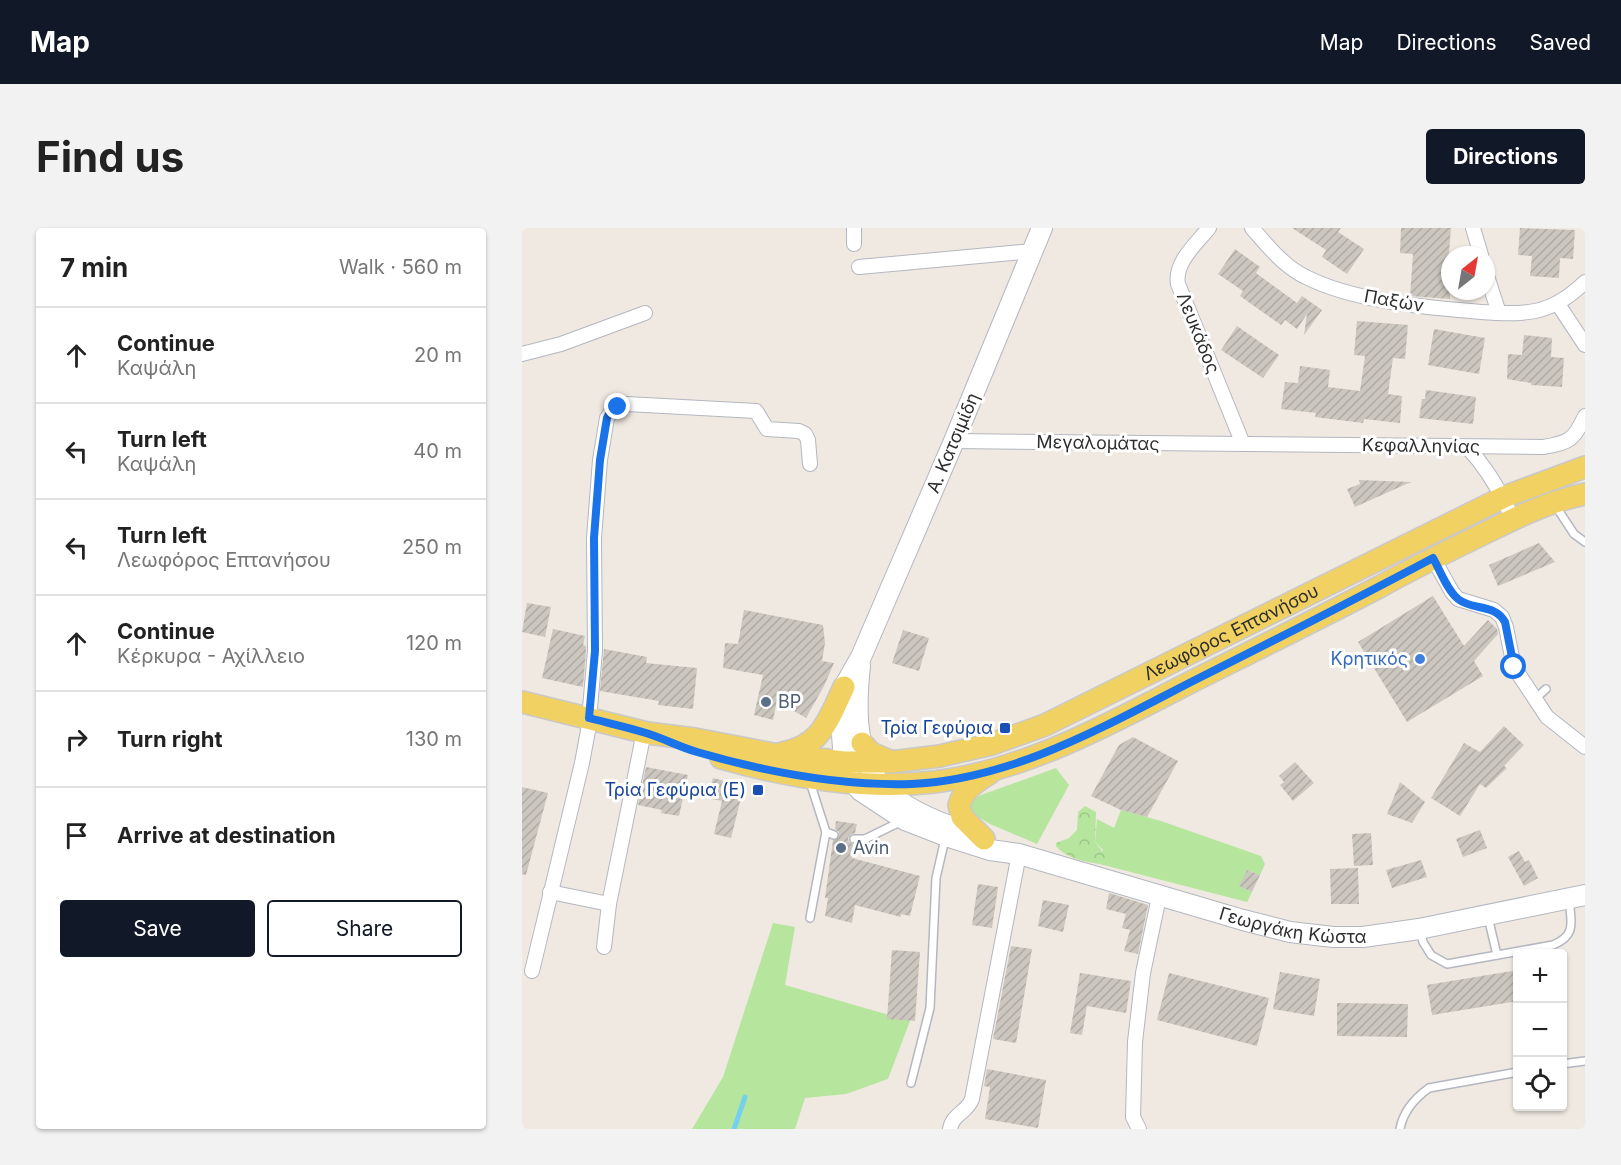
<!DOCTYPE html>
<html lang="en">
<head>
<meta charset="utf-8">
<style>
	body { margin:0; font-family:Inter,sans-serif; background:#f2f2f2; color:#222 }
	.controls { position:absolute; right:18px; bottom:18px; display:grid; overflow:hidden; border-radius:6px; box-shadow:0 2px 4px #0004 }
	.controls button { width:54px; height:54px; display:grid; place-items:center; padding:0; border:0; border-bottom:2px solid #e0e0e0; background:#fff; color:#222; font:30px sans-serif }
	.compass { position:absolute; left:919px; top:18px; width:54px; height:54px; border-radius:50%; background:#fff; box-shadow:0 2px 4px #0004; rotate:31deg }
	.stop { position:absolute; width:18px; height:18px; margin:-14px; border:4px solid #1a73e8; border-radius:50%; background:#fff }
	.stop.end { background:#1a73e8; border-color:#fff; box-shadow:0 2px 6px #0008 }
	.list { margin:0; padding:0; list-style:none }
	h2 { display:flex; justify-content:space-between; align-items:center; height:78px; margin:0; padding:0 24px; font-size:26px }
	h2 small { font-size:20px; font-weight:400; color:#767676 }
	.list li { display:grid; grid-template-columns:39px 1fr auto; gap:18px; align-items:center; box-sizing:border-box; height:96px; padding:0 24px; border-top:2px solid #e0e0e0 }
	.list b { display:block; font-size:22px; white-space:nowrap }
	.list p { margin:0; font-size:20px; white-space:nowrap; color:#767676 }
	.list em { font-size:20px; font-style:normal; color:#767676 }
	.actions { display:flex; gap:12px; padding:18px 24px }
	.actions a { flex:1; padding:14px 0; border:2px solid #111827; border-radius:6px; text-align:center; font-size:21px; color:#111827 }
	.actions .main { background:#111827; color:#fff }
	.icon { flex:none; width:33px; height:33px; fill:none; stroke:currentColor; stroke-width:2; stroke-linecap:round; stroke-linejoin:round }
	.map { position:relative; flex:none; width:1063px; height:901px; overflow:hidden; border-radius:6px }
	header { display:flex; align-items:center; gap:36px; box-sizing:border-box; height:84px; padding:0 30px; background:#111827; color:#fff }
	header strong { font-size:28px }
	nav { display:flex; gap:33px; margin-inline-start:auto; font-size:21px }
	.intro { display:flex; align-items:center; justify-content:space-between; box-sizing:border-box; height:144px; padding:0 36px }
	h1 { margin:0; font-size:42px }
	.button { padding:15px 27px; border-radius:6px; background:#111827; color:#fff; font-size:21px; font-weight:700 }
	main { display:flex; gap:36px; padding:0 36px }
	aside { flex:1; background:#fff; border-radius:6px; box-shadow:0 2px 4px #0004 }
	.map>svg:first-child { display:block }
</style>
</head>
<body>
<header>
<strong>Map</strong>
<nav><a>Map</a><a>Directions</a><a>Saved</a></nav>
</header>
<div class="intro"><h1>Find us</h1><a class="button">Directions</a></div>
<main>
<aside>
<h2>7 min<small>Walk · 560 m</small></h2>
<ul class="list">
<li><svg class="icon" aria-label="ahead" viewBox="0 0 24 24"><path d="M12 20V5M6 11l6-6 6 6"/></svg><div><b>Continue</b><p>Καψάλη</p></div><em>20 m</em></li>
<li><svg class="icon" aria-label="left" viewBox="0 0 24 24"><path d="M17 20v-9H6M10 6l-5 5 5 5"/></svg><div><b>Turn left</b><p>Καψάλη</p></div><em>40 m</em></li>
<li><svg class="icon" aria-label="left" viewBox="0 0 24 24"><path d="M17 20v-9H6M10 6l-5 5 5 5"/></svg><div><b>Turn left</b><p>Λεωφόρος Επτανήσου</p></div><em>250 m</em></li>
<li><svg class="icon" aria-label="ahead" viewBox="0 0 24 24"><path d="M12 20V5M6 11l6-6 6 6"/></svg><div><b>Continue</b><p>Κέρκυρα - Αχίλλειο</p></div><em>120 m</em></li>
<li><svg class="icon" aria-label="right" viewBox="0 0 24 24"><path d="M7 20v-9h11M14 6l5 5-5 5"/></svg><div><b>Turn right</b></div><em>130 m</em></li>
<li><svg class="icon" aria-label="arrive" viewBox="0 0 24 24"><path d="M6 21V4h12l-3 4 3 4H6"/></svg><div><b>Arrive at destination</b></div></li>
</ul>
<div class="actions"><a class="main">Save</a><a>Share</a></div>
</aside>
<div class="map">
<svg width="1063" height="901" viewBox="0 0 1063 901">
	<defs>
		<pattern id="forest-crowns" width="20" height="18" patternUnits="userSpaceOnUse" patternTransform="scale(1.5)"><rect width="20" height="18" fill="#b6e59e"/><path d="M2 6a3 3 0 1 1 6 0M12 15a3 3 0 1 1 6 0" fill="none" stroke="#9dc588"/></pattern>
		<pattern id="building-hatch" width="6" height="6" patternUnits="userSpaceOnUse" patternTransform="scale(1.5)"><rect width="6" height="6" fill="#cbc7bf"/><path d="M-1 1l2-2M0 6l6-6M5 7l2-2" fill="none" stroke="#afaba4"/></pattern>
	</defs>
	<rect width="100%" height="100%" fill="#efe9e1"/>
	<g fill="#b6e59e">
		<path d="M534 540 547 557 515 616 468 596 450 585C447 576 451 571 459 567Z"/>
		<path d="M599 582 639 593 739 628 743 636 738 647 725 642 718 658 730 664 725 674 562 632 577 636 581 622 573 614 575 591 592 600Z"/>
		<path d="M251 695 273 699 263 757 388 793 366 851 324 866 283 870 273 901H170L201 849Z"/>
	</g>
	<path fill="url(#forest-crowns)" d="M563 578 574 584 573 614 584 628V632L581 636C566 635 543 630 534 618V615L547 610 555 602 556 584Z"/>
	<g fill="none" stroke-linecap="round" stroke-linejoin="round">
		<path stroke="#75cff0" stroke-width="5" d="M212 901 223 869"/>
	</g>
	<g fill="url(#building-hatch)">
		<path d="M770 0H819L816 4 842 21 825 46 800 29 804 22Z"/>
		<path d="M879 0H929L926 37H928V71L888 68 891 26 878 25Z"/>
		<path d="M998 0 1053 2 1051 31 1038 30 1037 50 1008 48 1010 28 996 27Z"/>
		<path d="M713 21 738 39 734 45 775 75 780 68 800 82 782 107 785 86 775 101 763 92 759 97 718 68 721 63 696 46Z"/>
		<path d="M835 93 886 97 883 131 871 130 866 166 880 168 878 195 842 191 841 195 793 189 794 185 759 181 763 154 776 155 778 138 808 142 806 159 838 163 843 128 832 127Z"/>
		<path d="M715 98 757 127 741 150 699 122Z"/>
		<path d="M912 101 963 110 957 146 906 137Z"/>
		<path d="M1002 107 1030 110 1029 129 1042 130 1040 159 1009 157V155L985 151 986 126 1000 127Z"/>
		<path d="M904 162 954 169 951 196 897 190 900 171H903Z"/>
		<path d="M837 252 889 254 833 279 825 261 838 256Z"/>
		<path d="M1017 315 1033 334 976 358 967 337Z"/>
		<path d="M911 368 942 418 966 392 975 401 976 406 952 433 961 448 885 494 836 414Z"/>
		<path d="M5 375 29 379 23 409 0 404Z"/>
		<path d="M222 382 301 397 303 415 300 433 312 435 302 458 284 490 255 473 251 492 232 487 241 447 201 440 203 415 216 416Z"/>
		<path d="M31 401 63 408 61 417 64 418V423L61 459 20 450Z"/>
		<path d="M381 402 407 410 397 443 370 435Z"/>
		<path d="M82 421 125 429 124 435 175 440 171 481 136 477 137 473 78 463Z"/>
		<path d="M982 498 1002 517 982 538 985 540 964 560 958 556 938 588 909 570 942 515 958 524Z"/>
		<path d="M611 509 656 533 625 589 599 582 569 568 597 517Z"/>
		<path d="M773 534 792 555 771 573 758 557 762 554 757 548Z"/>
		<path d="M124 539 166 547 157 588 139 585 140 582 116 577Z"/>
		<path d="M191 550 222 558 209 610 192 606 200 573 186 570Z"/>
		<path d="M878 554 903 574 890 595 865 586Z"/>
		<path d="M0 559 26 565 4 647 0 646Z"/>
		<path d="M314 593 335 596 333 605 329 606 326 610 327 614 332 617 330 630 398 648 388 688 379 686V689L333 677 330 695 303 688 306 670H303L311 612 317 608V604L313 601Z"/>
		<path d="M958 602 965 620 941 629 934 611Z"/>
		<path d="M849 605 851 637 832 638 830 606Z"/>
		<path d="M997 623 1003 634 1007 632 1016 650 1002 658 986 629Z"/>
		<path d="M899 632 905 649 870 660 864 642Z"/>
		<path d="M836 640 837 676H809L808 641Z"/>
		<path d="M725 642 738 647 730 664 717 658Z"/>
		<path d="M456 656 476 659 470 700 450 697Z"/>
		<path d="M587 665 626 677 616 726 602 723 608 702 600 700 604 686 584 681Z"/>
		<path d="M521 672 547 677 541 704 516 698Z"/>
		<path d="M489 718 510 721 494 815 471 811Z"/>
		<path d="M370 722 398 724 393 793 365 791Z"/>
		<path d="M996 742V773L910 787 905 757Z"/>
		<path d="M758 744 798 751 792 788 751 781Z"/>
		<path d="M558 745 609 753 604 785 565 778 560 807 548 805Z"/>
		<path d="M647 745 747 770 735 818 635 792Z"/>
		<path d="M815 775 886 776 885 809 815 808Z"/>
		<path d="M465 841 524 852 516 900 463 891 468 859 462 858Z"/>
	</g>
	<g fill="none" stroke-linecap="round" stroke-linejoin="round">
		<defs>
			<g id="service">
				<path d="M1033 277 1052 306 1063 314"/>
				<path d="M1013 471 1024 461"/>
				<path d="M288 554 304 604 312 607"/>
				<path d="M332 611H343L380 593"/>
				<path d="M966 689 975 727"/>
				<path d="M288 690 304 604"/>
				<path d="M898 703 901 714 909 727 925 736 1031 717C1055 707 1049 694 1047 671"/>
				<path d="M1040 836 1063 833"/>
				<path d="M389 855 408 780 414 650 423 611"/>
				<path d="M878 901C881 884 893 870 907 860L996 844"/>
			</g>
			<g id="minor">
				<path d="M687 0C674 16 652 35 656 56L721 216"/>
				<path d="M730 0C746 18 762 39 784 49 829 72 898 79 949 83 969 85 992 87 1013 83 1033 79 1048 68 1063 54"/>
				<path d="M951 0 959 27"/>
				<path d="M332 16V0"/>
				<path d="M337 39 511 23"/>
				<path d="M964 45 977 85"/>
				<path d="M1036 76 1063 117"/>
				<path d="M0 126 39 116 123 85"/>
				<path d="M432 213 1021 219C1047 215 1052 212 1063 188"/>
				<path d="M945 219C966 241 979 264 991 292"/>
				<path d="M911 330 930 364 936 371 972 382 980 389 984 399 992 439 1025 489 1063 519"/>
				<path d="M28 664 87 676"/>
				<path d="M82 719 87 676 122 504"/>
				<path d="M10 743 60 535 66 503 73 423 72 310 78 232 85 190C89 183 96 177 105 176L234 183 245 201 277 203 283 206 286 212 288 236"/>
				<path d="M428 901C431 885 445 885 450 871L497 626"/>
				<path d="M617 901 611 889 613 814 621 745 637 669"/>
			</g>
			<g id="secondary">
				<path id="s1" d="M520 0 432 213 339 429 322 459 318 479 322 534 329 552 339 563 383 592 424 608 468 622 497 626 721 692 768 704 811 709H841L897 701 1063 667"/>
				<path d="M338 438C334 475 332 522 356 553 372 575 405 590 430 599"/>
			</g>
			<g id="primary">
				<path id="s2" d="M0 474 125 505 173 511 251 526 322 534H369L418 528 470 516 523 497 982 269 1063 239"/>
				<path d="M340 515 349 525 368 533"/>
				<path d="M260 525C300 518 306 492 322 459"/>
				<path d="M199 530C267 549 342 562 412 554 503 543 587 496 667 455 731 423 796 391 859 358 893 339 928 322 963 305 995 289 1028 273 1063 266"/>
				<path d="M462 611 440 589 437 577C441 562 455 553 468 545"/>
			</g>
		</defs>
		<use href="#service" stroke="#b4b7c1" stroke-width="10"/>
		<use href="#minor" stroke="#b4b7c1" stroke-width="16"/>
		<use href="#secondary" stroke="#b4b7c1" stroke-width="22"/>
		<use href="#primary" stroke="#c9c9c9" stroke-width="24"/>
		<use href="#service" stroke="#fff" stroke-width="7"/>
		<use href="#minor" stroke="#fff" stroke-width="14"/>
		<use href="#secondary" stroke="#fff" stroke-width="20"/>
		<use href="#primary" stroke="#f2d163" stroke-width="21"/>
	</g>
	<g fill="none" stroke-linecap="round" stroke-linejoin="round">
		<path stroke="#1a73e8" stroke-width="8" d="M96 179 88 184 85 190 78 232 72 310 73 423 67 490C86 495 105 499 124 505 141 510 157 519 175 524 244 544 317 558 389 556 492 552 588 495 677 450 755 411 834 371 911 330 918 342 925 362 936 371 951 383 972 375 983 394L992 439"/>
	</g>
	<circle fill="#3f7fe0" stroke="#fff" stroke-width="2" cx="898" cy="431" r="6"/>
	<g fill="#5c6f8a" stroke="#fff" stroke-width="2">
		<circle cx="244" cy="474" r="6"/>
		<circle cx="319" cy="620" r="6"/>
	</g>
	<g fill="#1a4fb4" stroke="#fff" stroke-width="2">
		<rect x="477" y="494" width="12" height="12" rx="3"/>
		<rect x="230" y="556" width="12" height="12" rx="3"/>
	</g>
	<g text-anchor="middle" stroke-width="6" stroke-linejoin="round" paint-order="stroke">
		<g font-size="18" fill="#2e2e2e" stroke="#fff">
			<text transform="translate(872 73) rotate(10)" y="6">Παξών</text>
			<text transform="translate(676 105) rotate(68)" y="6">Λευκάδος</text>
			<text transform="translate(431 215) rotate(-67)" y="6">Α. Κατσιμίδη</text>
			<text transform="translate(576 215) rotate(1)" y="6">Μεγαλομάτας</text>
			<text transform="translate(899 218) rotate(1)" y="6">Κεφαλληνίας</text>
			<text dy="6" stroke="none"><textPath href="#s2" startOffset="742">Λεωφόρος Επτανήσου</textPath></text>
			<text dy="6" stroke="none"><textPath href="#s1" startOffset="1066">Γεωργάκη Κώστα</textPath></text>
		</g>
		<g font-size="18" fill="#366cbe" stroke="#fff" text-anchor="end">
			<text x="886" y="437">Κρητικός</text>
		</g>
		<g font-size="18" fill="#4e5e75" stroke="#fff" text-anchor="start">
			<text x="256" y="480">BP</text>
			<text x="331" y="626">Avin</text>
		</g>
		<g font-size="18" fill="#164399" stroke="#fff" text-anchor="end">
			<text x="471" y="506">Τρία Γεφύρια</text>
			<text x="224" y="568">Τρία Γεφύρια (E)</text>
		</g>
	</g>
</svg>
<div class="controls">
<button>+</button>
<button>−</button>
<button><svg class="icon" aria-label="locate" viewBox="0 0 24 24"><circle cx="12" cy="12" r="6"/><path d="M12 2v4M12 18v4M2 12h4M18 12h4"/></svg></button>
</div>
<svg class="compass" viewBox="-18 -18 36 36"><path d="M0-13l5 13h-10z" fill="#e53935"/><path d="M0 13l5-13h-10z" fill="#767676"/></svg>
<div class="stop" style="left:992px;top:439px"></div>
<div class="stop end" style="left:96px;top:179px"></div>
</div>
</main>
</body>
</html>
